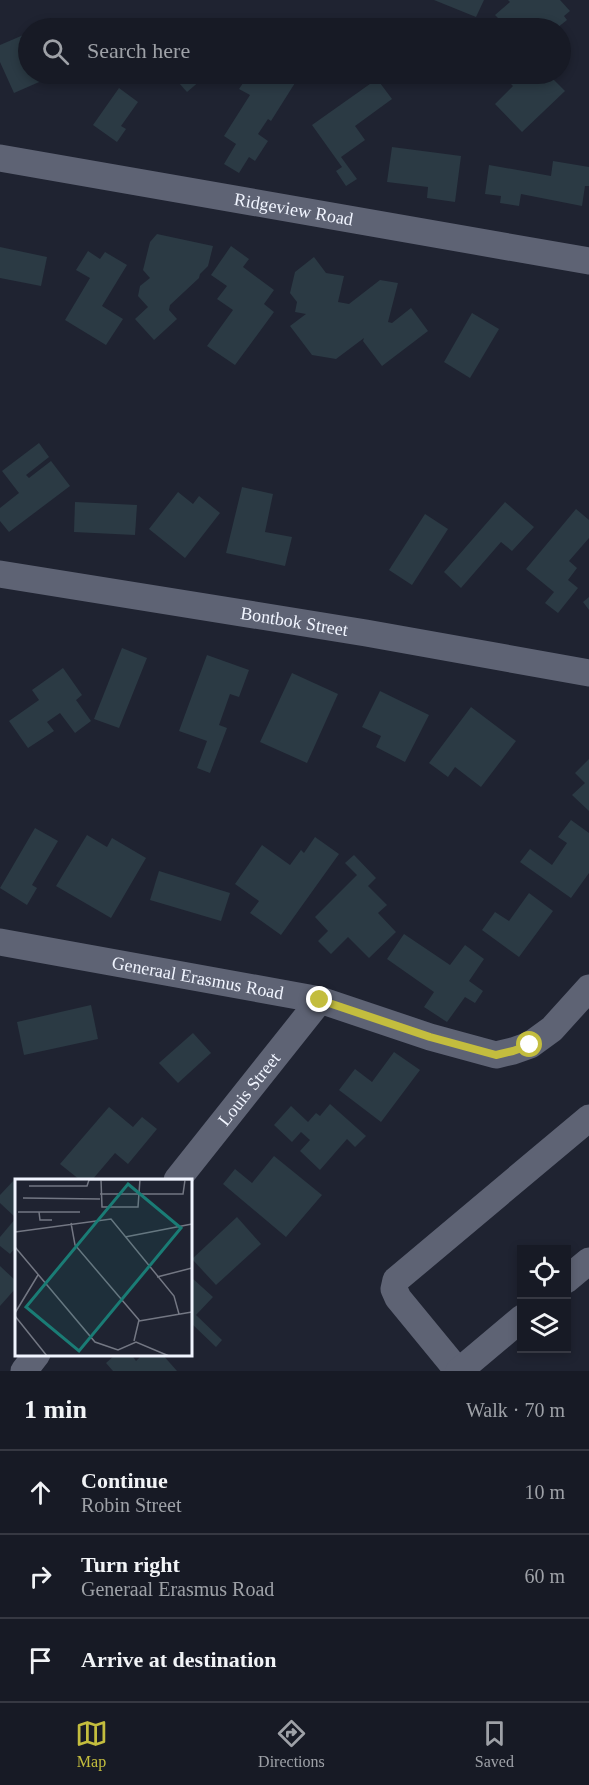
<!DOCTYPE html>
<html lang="en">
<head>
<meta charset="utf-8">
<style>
	body { margin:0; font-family:Georgia,serif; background:#20232d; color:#f1f3f6 }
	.controls { position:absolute; right:18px; bottom:18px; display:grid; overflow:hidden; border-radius:0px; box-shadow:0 3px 9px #0003 }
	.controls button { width:54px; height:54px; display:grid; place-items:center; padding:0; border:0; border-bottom:2px solid #363842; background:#171a25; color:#f1f3f6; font:30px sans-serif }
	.stop { position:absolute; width:18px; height:18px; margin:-14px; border:4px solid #c3bd3e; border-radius:50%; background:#fff }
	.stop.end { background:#c3bd3e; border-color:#fff; box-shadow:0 2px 6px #0008 }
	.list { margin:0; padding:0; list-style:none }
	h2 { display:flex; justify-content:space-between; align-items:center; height:78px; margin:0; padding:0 24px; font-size:26px }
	h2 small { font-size:20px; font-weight:400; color:#9ea1a7 }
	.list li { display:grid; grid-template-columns:39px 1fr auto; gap:18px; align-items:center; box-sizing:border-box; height:84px; padding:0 24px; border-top:2px solid #363842 }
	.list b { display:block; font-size:22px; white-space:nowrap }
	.list p { margin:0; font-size:20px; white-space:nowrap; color:#9ea1a7 }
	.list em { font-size:20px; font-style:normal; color:#9ea1a7 }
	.icon { flex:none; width:33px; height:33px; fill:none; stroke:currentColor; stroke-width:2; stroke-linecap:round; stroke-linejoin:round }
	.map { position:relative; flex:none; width:589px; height:1371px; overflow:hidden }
	.search { position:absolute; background:#171a25; box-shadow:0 3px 9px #0003; left:18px; right:18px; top:18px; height:66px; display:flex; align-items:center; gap:15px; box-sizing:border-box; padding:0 21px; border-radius:33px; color:#9ea1a7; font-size:22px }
	.sheet { height:330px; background:#171a25 }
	nav { display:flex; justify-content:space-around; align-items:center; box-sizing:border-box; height:84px; border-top:2px solid #363842; background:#171a25; font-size:16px; color:#9ea1a7 }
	nav a { display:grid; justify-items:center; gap:3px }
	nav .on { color:#c3bd3e }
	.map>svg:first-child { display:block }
</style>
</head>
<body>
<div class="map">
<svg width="589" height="1371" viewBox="0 0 589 1371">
	<rect width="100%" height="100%" fill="#1f2331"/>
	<g fill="#2b3a44">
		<path d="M434 0H484L476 17Z"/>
		<path d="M508 0H560L570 11 564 16 567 20 557 28H508L495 15 510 2Z"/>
		<path d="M55 21 58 28H38Z"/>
		<path d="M28 33V74H44L46 79 14 93 0 62V45Z"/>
		<path d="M171 74H208L187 92Z"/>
		<path d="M249 74 258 80 263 74 300 75 271 121 268 119 258 134 268 141 255 161 249 157 239 173 224 164 236 144 224 136 250 95 239 89Z"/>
		<path d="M501 74H533L535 76 538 74H548L565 91 522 132 495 104 513 86Z"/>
		<path d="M377 79 392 99 355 126 365 140 341 157 357 179 346 186 336 171 342 167 312 125Z"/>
		<path d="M119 88 138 102 121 126 126 129 117 142 93 125Z"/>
		<path d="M392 147 461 156 455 202 427 198 428 187 387 182Z"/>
		<path d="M553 161 589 167V186H585L582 206 521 194 519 206 500 203 501 196 485 194 489 165 551 176Z"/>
		<path d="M157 234 213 246 208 266 200 274 199 278 170 305 169 310 177 319 154 340 135 319 148 307 138 296 140 286 150 278 143 270 150 242Z"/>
		<path d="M231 246 249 259 243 267 274 290 264 304 274 312 235 365 207 346 233 310 217 299 227 286 211 275Z"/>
		<path d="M0 247 47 257 41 286 0 278Z"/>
		<path d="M88 251 100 259 105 252 127 265 102 306 123 319 106 345 65 320 90 278 76 270Z"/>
		<path d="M314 257 326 273 344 276 338 302 349 304 380 280 398 283 388 322 392 323 411 308 428 331 382 366 363 341 364 338 336 359 312 355 290 326 306 314 295 312 297 302 290 293 295 272Z"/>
		<path d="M472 313 499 329 470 378 444 362Z"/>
		<path d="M39 443 49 457 26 475 29 478 51 461 70 486 9 532 0 521V508L19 493 2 471Z"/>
		<path d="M242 487 273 494 265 532 292 537 285 566 226 553Z"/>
		<path d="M178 492 193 504 199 496 220 513 185 558 149 529Z"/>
		<path d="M75 502 137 505 135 535 74 532Z"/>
		<path d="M505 502 534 527 512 551 501 542 461 588 444 572Z"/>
		<path d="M576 509 589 520V538L569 561 577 568 568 580 578 588 558 613 545 603 554 592 526 569Z"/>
		<path d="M425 514 448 529 412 585 389 570Z"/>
		<path d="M589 597V610L583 602Z"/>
		<path d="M122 648 147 658 119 728 94 719Z"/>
		<path d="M207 655 249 670 239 697 230 694 219 725 227 728 210 773 197 768 207 741 179 731Z"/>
		<path d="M63 668 82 695 76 700 91 721 75 733 60 713 47 722 54 731 28 748 9 721 39 700 32 690Z"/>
		<path d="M292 673 338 694 307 763 260 742Z"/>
		<path d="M380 691 429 715 405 762 376 747 381 736 362 727Z"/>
		<path d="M471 707 516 741 481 787 455 767 448 777 429 763Z"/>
		<path d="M589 759V811L572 795 585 783 575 773Z"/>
		<path d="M571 820 589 833V873L571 898 520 862 530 849 552 865 567 843 558 837Z"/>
		<path d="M35 828 58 841 32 885 37 888 27 905 0 888Z"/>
		<path d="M87 835 107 847 112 838 146 858 111 918 56 886Z"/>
		<path d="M315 837 339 854 281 935 250 913 259 901 235 884 262 845 290 865 301 850 304 853Z"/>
		<path d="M354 855 376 878 368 886 387 905 378 913 396 932 369 958 348 937 331 954 318 941 328 931 315 917 357 875 345 863Z"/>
		<path d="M159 871 230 893 221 921 150 900Z"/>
		<path d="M529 893 553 911 519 957 482 930 495 912 509 921Z"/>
		<path d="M404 934 450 965 465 945 484 959 469 981 483 991 475 1003 465 997 447 1022 424 1007 434 992 387 959Z"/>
		<path d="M91 1005 98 1039 24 1055 17 1022Z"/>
		<path d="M193 1033 211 1053 178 1083 159 1063Z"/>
		<path d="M394 1052 420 1070 381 1122 339 1090 355 1069 372 1082Z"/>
		<path d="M330 1104 366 1136 355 1147 347 1139 320 1170 300 1151 310 1140 301 1132 292 1142 274 1125 291 1106 308 1122 316 1113 320 1116Z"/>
		<path d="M109 1107 133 1127 142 1117 157 1129 128 1164 115 1153 92 1180H80L60 1164Z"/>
		<path d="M274 1156 322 1195 286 1237 223 1184 235 1169 252 1183Z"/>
		<path d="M15 1179 16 1180V1218L0 1203V1195Z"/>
		<path d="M237 1217 261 1244 216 1285 192 1259Z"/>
		<path d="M16 1218V1247L10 1254 0 1246V1237Z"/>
		<path d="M0 1266 16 1281V1288L0 1306Z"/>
		<path d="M192 1278 213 1297 196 1315 222 1340 216 1347 192 1324 190 1325V1280Z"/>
		<path d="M116 1354H131L136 1361 143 1354H162L177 1371H113L106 1363Z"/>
	</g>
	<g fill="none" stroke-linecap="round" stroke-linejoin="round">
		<g stroke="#5e6374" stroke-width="27">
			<path id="s1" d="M0 158 589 261"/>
			<path id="s2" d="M0 574 366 633 589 673"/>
			<path id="s3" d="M0 942 320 1000 430 1037 496 1055 513 1051 530 1045 552 1029 589 988"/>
			<path id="s4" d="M177 1180 320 1000"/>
			<path d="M566 1280 589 1261"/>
			<path d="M24 1371 37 1354"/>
			<path d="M458 1371 398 1298 394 1289 396 1280 589 1118"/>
			<path d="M459 1371 522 1318"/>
		</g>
	</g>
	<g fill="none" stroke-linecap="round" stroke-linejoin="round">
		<path stroke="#c3bd3e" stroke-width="8" d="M320 1000 430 1037 496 1055 513 1051 530 1045"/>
	</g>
	<g text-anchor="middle" stroke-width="4.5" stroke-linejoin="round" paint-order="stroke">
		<g font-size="18" fill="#f1f5ff" stroke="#0b0d13">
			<text dy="6" stroke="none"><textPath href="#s1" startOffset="298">Ridgeview Road</textPath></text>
			<text dy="6" stroke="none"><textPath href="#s2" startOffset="298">Bontbok Street</textPath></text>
			<text dy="6" stroke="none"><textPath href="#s3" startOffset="201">Generaal Erasmus Road</textPath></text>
			<text dy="6" stroke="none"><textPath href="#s4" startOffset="116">Louis Street</textPath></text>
		</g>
	</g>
	<g transform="translate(15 1179)">
		<rect width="177" height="177" fill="#1f2331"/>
		<path fill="none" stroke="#737783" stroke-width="1.5" d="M74 1H177M86 1 87 28H123L125 0M14 7H72L74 1M85 15H168L170 1M8 19 85 20M3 33H65M24 33 25 41H37M56 44 60 66 124 141 119 162M0 53 96 40 159 117 164 135M110 58 177 45M0 68 80 163 103 171 121 163 154 177M142 98 177 89M0 134 23 96M0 137 32 177M124 142 177 133"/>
		<path fill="#1a7c75" fill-opacity="0.15" stroke="#1a7c75" stroke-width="3" d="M113 5 166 49 64 172 11 128Z"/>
		<rect width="177" height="177" fill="none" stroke="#f1f5ff" stroke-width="3"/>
	</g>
</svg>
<div class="controls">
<button><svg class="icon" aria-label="locate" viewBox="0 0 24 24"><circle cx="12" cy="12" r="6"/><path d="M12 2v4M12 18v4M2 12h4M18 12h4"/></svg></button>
<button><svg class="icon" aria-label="layers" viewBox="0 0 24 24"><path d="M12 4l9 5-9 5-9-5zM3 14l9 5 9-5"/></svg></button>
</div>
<div class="stop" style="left:530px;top:1045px"></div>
<div class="stop end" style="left:320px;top:1000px"></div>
<div class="search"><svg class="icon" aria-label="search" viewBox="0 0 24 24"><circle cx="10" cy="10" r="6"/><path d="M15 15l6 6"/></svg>Search here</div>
</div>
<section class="sheet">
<h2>1 min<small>Walk · 70 m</small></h2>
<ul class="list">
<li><svg class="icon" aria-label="ahead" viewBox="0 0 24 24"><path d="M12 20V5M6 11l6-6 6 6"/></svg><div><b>Continue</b><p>Robin Street</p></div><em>10 m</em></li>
<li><svg class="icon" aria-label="right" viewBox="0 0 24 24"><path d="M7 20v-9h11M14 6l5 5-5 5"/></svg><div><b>Turn right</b><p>Generaal Erasmus Road</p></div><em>60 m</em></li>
<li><svg class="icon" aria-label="arrive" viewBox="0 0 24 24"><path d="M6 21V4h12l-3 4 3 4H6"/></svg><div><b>Arrive at destination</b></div></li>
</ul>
</section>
<nav>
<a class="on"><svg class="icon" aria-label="map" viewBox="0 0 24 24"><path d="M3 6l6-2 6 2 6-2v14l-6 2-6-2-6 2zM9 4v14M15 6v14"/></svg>Map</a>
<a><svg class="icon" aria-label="directions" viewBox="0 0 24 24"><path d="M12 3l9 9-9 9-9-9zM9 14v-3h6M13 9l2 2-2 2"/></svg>Directions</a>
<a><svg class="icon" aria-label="saved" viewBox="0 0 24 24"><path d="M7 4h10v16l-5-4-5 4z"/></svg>Saved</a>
</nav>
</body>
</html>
